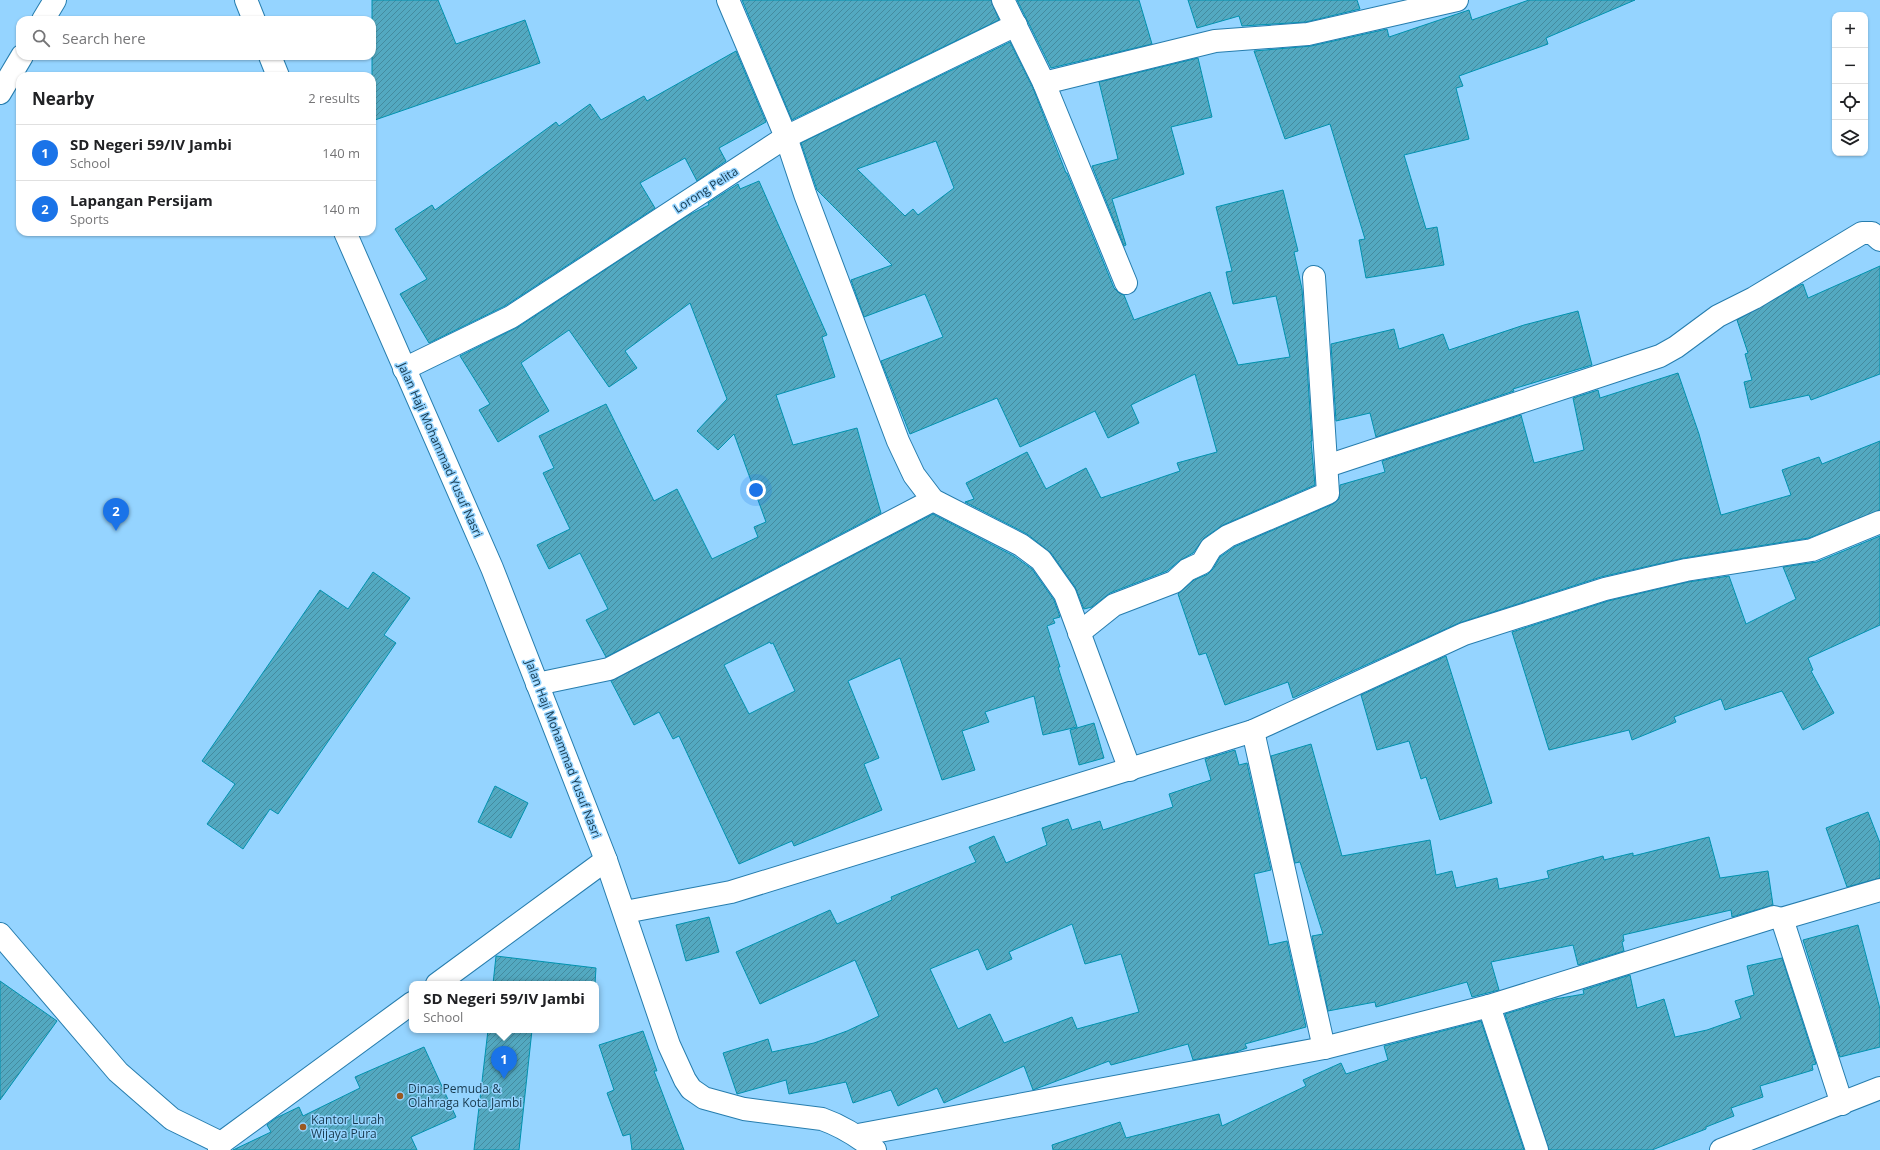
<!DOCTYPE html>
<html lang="en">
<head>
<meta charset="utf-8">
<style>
	body { margin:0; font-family:"Open Sans",sans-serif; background:#f2f2f2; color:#202124 }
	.controls { position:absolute; right:12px; top:12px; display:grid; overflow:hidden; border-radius:8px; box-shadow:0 1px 3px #0004 }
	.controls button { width:36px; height:36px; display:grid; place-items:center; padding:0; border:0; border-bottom:1px solid #e0e0e0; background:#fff; color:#202124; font:20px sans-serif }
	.you { position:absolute; left:756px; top:490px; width:14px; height:14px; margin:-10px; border:3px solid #fff; border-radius:50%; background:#1a73e8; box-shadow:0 0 0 6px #1a73e833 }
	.badge { display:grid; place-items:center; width:26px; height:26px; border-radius:50%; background:#1a73e8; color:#fff; font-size:13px; font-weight:700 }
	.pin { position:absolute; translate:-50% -33px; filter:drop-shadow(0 1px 2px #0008) }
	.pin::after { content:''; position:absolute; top:21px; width:14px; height:12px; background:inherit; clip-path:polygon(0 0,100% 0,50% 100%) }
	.popup { position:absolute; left:409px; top:981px; width:190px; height:52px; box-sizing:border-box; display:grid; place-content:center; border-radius:8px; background:#fff; filter:drop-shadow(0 1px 3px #0005); font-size:13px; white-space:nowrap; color:#757577 }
	.popup b { font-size:15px; color:#202124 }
	.popup::after { content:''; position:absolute; left:50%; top:100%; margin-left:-8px; border:8px solid transparent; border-top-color:#fff }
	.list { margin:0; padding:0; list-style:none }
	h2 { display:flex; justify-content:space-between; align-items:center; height:52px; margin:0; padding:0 16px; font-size:17px }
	h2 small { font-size:13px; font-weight:400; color:#757577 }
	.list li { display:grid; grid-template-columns:26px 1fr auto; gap:12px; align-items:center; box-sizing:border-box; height:56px; padding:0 16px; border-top:1px solid #e0e0e0 }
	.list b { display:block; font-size:15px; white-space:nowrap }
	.list p { margin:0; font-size:13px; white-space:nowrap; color:#757577 }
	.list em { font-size:13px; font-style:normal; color:#757577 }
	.icon { flex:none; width:22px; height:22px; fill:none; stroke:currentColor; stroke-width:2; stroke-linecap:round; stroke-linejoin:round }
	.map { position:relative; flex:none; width:1880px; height:1150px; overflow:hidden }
	.search { position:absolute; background:#fff; box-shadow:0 1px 3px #0004; left:16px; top:16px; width:360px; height:44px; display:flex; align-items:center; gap:10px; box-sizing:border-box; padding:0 14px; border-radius:12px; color:#757577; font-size:15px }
	.panel { position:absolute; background:#fff; box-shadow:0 1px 3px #0004; left:16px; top:72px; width:360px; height:164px; border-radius:12px }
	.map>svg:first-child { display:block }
</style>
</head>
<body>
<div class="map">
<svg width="1880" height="1150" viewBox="0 0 1880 1150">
	<defs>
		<pattern id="building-hatch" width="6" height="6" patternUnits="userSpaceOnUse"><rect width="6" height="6" fill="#53a9c1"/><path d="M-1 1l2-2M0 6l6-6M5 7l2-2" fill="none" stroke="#448b9f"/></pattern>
	</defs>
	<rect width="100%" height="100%" fill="#95d4ff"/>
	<g fill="url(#building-hatch)" stroke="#0192af" fill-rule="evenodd">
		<path d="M372 0H438L456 44 525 20 540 63 372 121Z"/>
		<path d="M742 0H991L999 20 792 120Z"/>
		<path d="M1017 0H1139L1152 44 1051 68Z"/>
		<path d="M1188 0H1357L1360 9 1306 22 1242 26 1239 16 1197 28Z"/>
		<path d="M1529 0H1635L1546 38 1548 44 1459 76 1463 86 1456 88 1469 139 1404 155 1426 229 1437 227 1444 265 1366 278 1359 240 1365 239 1330 124 1285 139 1254 51 1311 46 1387 29 1389 37 1469 10 1472 20Z"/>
		<path d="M1010 42 1033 88 1066 173H1067L1114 288 1119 293 1124 295 1134 320 1210 292 1238 365 1290 357 1276 296 1233 304 1226 272 1232 271 1216 207 1283 190 1298 251 1294 252 1302 289 1312 441H1311L1315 485 1223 525 1204 538 1193 553 1179 561 1167 571 1110 593 1092 607 1084 609 1075 587 1051 553 1027 534 965 502 974 499 966 483 1027 452 1046 489 1086 468 1101 498 1180 471 1177 463 1217 452 1195 374 1131 405 1139 423 1108 438 1095 411 1020 447 997 398 910 434 881 361 943 337 925 294 864 317 851 280 892 265 817 190 801 143ZM936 141 954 188 918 215 913 209 905 216 857 169Z"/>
		<path d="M736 51 766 122 719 148 726 161 697 181 685 158 640 183 655 208 505 306 429 343 400 294 427 279 395 229 432 205 435 210 556 122 559 126 590 104 601 120 644 96 647 101Z"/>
		<path d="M1198 58 1212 117 1171 127 1184 174 1112 199 1126 245 1124 246 1092 166 1118 159 1099 82Z"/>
		<path d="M759 181 827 335 822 337 835 377 776 395 793 445 857 428 881 513 606 657 586 620 608 609 580 553 549 569 537 545 570 529 543 473 554 468 539 436 606 404 654 501 677 489 712 559 758 537 754 527 766 522 734 434 718 450 697 431 727 399 690 303 625 351 637 368 609 387 569 330 521 363 549 411 498 442 479 410 490 404 460 356 518 327 687 216 709 205 708 203 738 184 740 189Z"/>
		<path d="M1880 266V374L1811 400 1809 395 1750 408 1744 382 1752 380 1745 354 1748 353 1737 320 1800 285 1803 284 1808 298Z"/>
		<path d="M1578 311 1592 365 1513 389 1514 391 1376 437 1370 413 1336 421 1331 344 1394 329 1399 349 1443 334 1449 350 1524 325Z"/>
		<path d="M1678 373 1699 434 1721 515 1791 495 1782 470 1819 457 1822 464 1880 441V510L1809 538 1684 558 1601 577 1459 623 1293 698 1288 682 1225 705 1206 653 1199 655 1178 594 1194 580 1208 574 1213 569 1220 557 1234 547 1333 504 1339 499 1340 485 1385 472 1382 461 1521 415 1534 463 1584 450 1573 398 1598 390 1600 398Z"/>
		<path d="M933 514 1014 556 1032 569 1054 600 1060 617 1053 619 1055 623 1047 626 1060 667H1058L1077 727 1043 735 1034 696 985 712 989 722 962 731 975 770 942 780 900 658 848 681 879 758 864 764 882 810 794 846 792 841 739 864 679 736 673 739 659 712 634 725 611 681ZM770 642 771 644 773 643 795 691 749 714 724 665Z"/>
		<path d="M1880 536V625L1808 658 1813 670 1811 671 1834 713 1803 730 1782 691 1725 710 1721 699 1674 717 1676 722 1632 740 1629 730 1549 750 1512 632 1608 601 1688 582 1729 576 1746 624 1796 599 1783 567 1817 562Z"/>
		<path d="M373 572 410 598 384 635 396 643 278 814 270 809 243 849 207 824 235 784 202 761 320 590 348 609Z"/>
		<path d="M1446 656 1492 803 1440 820 1426 777 1421 779 1409 741 1377 750 1361 695Z"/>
		<path d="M1094 723 1104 758 1079 765 1070 730Z"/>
		<path d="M1311 744 1342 856 1430 840 1436 875 1452 871 1456 888 1497 878 1499 889 1549 878 1547 871 1603 856 1604 860 1633 853V856L1709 837 1720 878 1768 871 1773 905 1732 917 1731 910 1623 935 1624 941 1622 942 1624 951 1578 965 1573 945 1491 962 1499 990 1472 997 1467 982 1376 1007 1375 1002 1328 1011 1312 936 1323 934 1300 862 1295 863 1271 756Z"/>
		<path d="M1235 750 1239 765 1247 763 1271 870 1254 874 1269 945 1287 941 1306 1027 1245 1044 1247 1048 1236 1052 1193 1060 1188 1044 1111 1065 1109 1061 1033 1090 1024 1066 944 1103 937 1088 898 1106 891 1090 853 1103 846 1082 789 1094 786 1080 737 1094 723 1053 768 1039 772 1052 814 1043 847 1031 879 1016 855 960 760 1004 736 952 830 910 837 924 892 900 891 897 976 862 969 847 994 836 1006 863 1047 845 1042 828 1068 819 1072 830 1100 821 1103 830 1173 807 1169 794 1211 780 1205 759ZM1072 924 1085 964 1121 954 1139 1012 1077 1029 1072 1017 1004 1043 990 1014 958 1029 930 969 978 949 987 970 1012 959 1009 952Z"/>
		<path d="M495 786 528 803 511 838 478 822Z"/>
		<path d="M1868 812 1880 843V878L1847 887 1826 828Z"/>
		<path d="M709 917 719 952 686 961 676 925Z"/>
		<path d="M1858 925 1880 1009V1047L1840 1057 1803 940Z"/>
		<path d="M496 956 596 968 595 984H493Z"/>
		<path d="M1782 958 1816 1064 1812 1065 1813 1070 1760 1086 1763 1097 1731 1108 1734 1116 1706 1127V1129L1652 1150H1549L1505 1014 1555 999 1584 994 1583 990 1630 975 1637 1008 1664 999 1675 1037 1707 1030 1741 1018 1735 1001 1754 995 1747 966Z"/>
		<path d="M0 981 57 1021 0 1100Z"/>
		<path d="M1481 1021 1524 1150H1053L1052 1145 1120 1122 1126 1138 1219 1114 1222 1126 1306 1086 1303 1080 1341 1063 1346 1074 1388 1060 1384 1046Z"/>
		<path d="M488 1030H532L519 1150H474Z"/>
		<path d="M643 1031 657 1071H654L684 1150H632L630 1134 623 1136 607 1093 614 1090 599 1045Z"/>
		<path d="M424 1047 456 1117 411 1137 417 1150H233L271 1132 267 1125 276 1118 299 1107 303 1116 360 1088 355 1077Z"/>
	</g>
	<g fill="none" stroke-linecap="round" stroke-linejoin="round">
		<defs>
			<g id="minor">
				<path d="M728 0 786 137 805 194 898 441 914 475 933 500 1021 545 1041 560 1065 594 1130 770"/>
				<path d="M1003 0 1044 83 1126 283"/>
				<path d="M1044 83 1215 41 1308 34 1457 0"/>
				<path d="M404 369 511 317 786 137 1016 25"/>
				<path d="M1327 466 1660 356 1676 347 1718 316 1754 298 1862 233H1872L1880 240"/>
				<path d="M1079 633 1114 605 1174 582 1187 570 1202 563 1211 548 1228 536 1328 493 1314 277"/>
				<path d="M537 684 609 669 933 500"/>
				<path d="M1253 731 1324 1048"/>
				<path d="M625 912 731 892 1253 731 1464 634 1605 589 1686 570 1812 550 1880 522"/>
				<path d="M1781 919 1880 890"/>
				<path d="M0 934 118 1072 172 1119 221 1143"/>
				<path d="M437 984 606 860"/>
				<path d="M1489 1006 1537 1150"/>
				<path d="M858 1135 1324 1048 1489 1006 1774 917 1781 919 1784 925 1842 1104"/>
				<path d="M219 1150 221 1143 412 1003"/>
				<path d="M1721 1150 1880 1088"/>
			</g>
			<g id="tertiary">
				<path d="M246 0 254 20"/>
				<path d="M43 20 55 0"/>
				<path d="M270 56 278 76"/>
				<path d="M0 93 22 56"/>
				<path d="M345 232 492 568 606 860 669 1045 685 1080 691 1089 704 1098 744 1109 822 1119C842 1126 858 1136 875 1150"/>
			</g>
		</defs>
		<use href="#minor" stroke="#267dae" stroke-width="24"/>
		<use href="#tertiary" stroke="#267dae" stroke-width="24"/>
		<use href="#minor" stroke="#fff" stroke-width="22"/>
		<use href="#tertiary" stroke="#fff" stroke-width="22"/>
	</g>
	<g fill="#995a21" stroke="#95d4ff" stroke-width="1.5">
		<circle cx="400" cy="1096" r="4"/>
		<circle cx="303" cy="1127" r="4"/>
	</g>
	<g text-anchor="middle" stroke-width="3" stroke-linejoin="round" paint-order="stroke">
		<g font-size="12" fill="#17394e" stroke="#95d4ff">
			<text transform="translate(706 190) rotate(-33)" y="4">Lorong Pelita</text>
			<text transform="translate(440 450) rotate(66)" y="4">Jalan Haji Mohammad Yusuf Nasri</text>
			<text transform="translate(563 749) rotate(69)" y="4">Jalan Haji Mohammad Yusuf Nasri</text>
		</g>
		<g font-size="12" fill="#17394e" stroke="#95d4ff" text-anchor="start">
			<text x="408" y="1093">Dinas Pemuda &amp;<tspan x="408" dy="14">Olahraga Kota Jambi</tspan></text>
			<text x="311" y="1124">Kantor Lurah<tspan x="311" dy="14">Wijaya Pura</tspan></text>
		</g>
	</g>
</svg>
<div class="controls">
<button>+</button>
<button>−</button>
<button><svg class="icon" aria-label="locate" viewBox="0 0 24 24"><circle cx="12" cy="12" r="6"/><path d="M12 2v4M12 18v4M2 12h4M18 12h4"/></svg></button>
<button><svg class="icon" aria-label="layers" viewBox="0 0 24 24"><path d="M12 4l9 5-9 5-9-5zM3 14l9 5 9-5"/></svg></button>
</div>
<div class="you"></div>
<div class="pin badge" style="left:504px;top:1079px">1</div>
<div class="popup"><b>SD Negeri 59/IV Jambi</b>School</div>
<div class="pin badge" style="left:116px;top:531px">2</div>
<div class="search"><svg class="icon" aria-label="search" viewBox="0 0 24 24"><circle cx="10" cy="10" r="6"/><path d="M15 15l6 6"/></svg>Search here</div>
<section class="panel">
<h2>Nearby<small>2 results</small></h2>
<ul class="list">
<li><span class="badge">1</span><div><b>SD Negeri 59/IV Jambi</b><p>School</p></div><em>140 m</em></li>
<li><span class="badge">2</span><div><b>Lapangan Persijam</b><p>Sports</p></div><em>140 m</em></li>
</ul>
</section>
</div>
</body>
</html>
